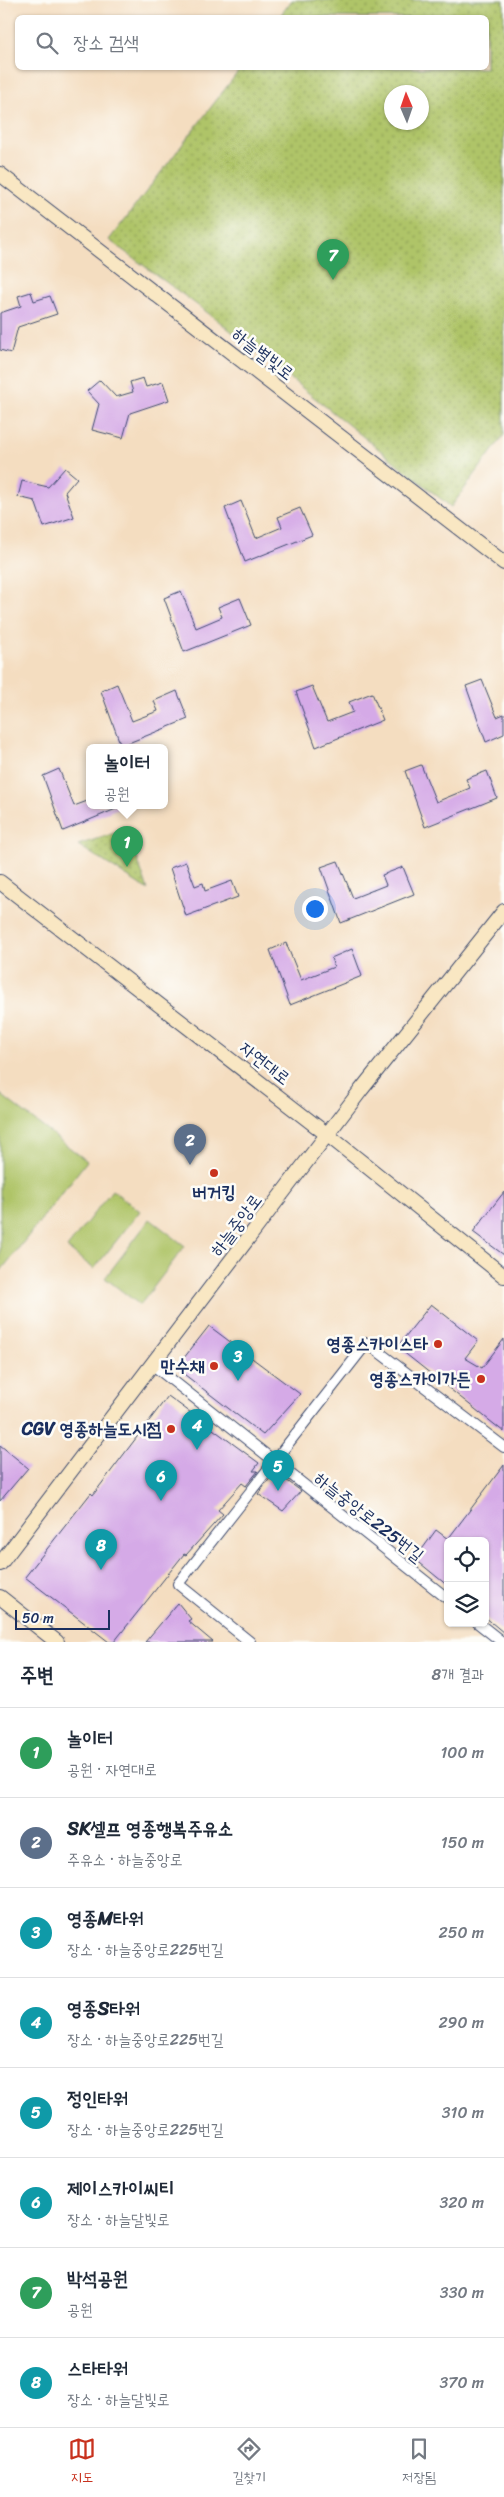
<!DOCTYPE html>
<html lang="ko">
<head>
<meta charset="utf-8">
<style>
	body { margin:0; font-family:Sriracha,"Poor Story",sans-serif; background:#f2f2f3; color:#1f2937 }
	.controls { position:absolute; right:15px; bottom:15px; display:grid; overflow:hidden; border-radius:8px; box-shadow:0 1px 4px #0004 }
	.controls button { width:45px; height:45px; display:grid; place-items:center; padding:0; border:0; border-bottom:1px solid #e0e1e3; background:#fff; color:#1f2937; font:25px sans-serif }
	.compass { position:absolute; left:384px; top:85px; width:45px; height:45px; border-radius:50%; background:#fff; box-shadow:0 1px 4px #0004; rotate:358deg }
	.scale { position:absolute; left:15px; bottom:12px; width:95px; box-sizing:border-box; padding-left:5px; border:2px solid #1b2f5e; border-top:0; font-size:14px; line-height:18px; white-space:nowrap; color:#1b2f5e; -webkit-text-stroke:4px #fdfcf7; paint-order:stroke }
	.you { position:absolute; left:314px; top:908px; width:18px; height:18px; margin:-12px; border:4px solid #fff; border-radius:50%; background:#1a73e8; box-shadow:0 0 0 8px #1a73e833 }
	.badge { display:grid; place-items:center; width:32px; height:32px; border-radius:50%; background:#c8321e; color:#fff; font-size:16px; font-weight:700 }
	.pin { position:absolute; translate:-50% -41px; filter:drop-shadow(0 1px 2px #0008) }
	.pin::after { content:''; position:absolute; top:26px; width:18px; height:15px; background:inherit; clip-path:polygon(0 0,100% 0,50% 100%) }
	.popup { position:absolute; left:86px; top:744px; width:82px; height:65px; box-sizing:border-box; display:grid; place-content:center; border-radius:8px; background:#fff; filter:drop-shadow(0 1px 4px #0005); font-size:16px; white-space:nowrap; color:#747a83 }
	.popup b { font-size:19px; color:#1f2937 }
	.popup::after { content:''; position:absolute; left:50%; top:100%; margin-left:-10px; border:10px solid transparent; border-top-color:#fff }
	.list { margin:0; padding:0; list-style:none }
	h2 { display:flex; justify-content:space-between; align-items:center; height:65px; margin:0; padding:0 20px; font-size:21px }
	h2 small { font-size:16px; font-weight:400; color:#747a83 }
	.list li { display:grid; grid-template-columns:32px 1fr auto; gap:15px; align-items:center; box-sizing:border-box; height:90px; padding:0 20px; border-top:1px solid #e0e1e3 }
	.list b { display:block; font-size:19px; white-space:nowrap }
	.list p { margin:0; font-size:16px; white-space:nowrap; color:#747a83 }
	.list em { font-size:16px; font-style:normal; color:#747a83 }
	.icon { flex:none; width:28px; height:28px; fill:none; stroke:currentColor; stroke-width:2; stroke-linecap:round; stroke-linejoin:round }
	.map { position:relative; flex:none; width:504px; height:1642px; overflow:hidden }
	.search { position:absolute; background:#fff; box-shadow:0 1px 4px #0004; left:15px; right:15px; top:15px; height:55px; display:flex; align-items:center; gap:12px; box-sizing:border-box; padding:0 18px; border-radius:8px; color:#747a83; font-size:19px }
	.sheet { height:785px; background:#fff }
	nav { display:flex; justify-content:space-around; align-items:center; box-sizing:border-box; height:70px; border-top:1px solid #e0e1e3; background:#fff; font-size:14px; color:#747a83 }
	nav a { display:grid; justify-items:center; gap:2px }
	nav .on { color:#c8321e }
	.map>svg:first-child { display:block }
</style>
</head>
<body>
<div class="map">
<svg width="504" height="1642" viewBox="0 0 504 1642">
	<defs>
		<pattern id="park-dots" width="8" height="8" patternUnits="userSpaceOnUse" patternTransform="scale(1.25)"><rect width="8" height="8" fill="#afc468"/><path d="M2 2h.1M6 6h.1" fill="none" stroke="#8ea059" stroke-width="1.8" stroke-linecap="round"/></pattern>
	</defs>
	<rect width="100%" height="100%" fill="#fdfcf7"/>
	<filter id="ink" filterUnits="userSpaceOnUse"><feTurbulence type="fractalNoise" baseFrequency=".02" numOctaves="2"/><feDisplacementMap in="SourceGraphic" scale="10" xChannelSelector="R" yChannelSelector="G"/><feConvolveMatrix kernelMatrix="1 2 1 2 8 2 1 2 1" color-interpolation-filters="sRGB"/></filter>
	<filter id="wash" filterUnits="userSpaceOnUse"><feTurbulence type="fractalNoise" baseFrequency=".0096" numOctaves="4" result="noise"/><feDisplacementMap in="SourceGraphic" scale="20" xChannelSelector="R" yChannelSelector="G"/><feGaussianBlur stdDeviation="1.12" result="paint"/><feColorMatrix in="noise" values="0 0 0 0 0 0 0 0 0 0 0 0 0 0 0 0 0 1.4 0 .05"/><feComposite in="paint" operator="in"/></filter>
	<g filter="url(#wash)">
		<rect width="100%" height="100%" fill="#f4ddc0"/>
		<g fill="url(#park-dots)" stroke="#657a63" fill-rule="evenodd">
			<path d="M292 0H504V435L451 507 216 319 109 240 241 68H486V18L279 17ZM392 92H422V122H392Z"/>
			<path d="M127 829 148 890 78 845Z"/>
		</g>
		<g fill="#afc468" stroke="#657a63">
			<path d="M0 1094 87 1161 0 1272Z"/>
			<path d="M112 1190 140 1211 94 1269 67 1248Z"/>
			<path d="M150 1219 185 1246 140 1305 105 1278Z"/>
		</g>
		<g id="blocks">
			<g fill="#d5aae7">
				<path d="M31 292 34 301 50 296 57 314 18 327 11 353 0 350V313L21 306 18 296Z"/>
				<path d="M143 378 146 387 163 382 169 400 130 413 123 438 92 430 99 404 87 391 100 380 116 397 133 392 130 382Z"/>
				<path d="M65 468 77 478 65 492 74 517 44 527 35 501 18 497 22 481 48 487Z"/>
				<path d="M241 501 256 538 282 527 278 517 300 508 312 535 245 562 225 508Z"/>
				<path d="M181 591 196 628 222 617 218 607 240 598 251 625 184 652 164 598Z"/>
				<path d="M482 680 497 717 504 714V734L486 742 466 686Z"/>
				<path d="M117 684 132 721 158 711 154 701 177 691 188 719 121 746 101 691Z"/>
				<path d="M312 686 327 722 353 712 349 702 372 693 383 720 316 747 296 692Z"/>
				<path d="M421 765 436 802 470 788 466 779 487 771 497 798 425 827 405 771Z"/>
				<path d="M59 769 74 806 90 800V806H123L63 831 43 776Z"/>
				<path d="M338 861 353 898 386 885 382 875 403 867 414 894 341 923 321 867Z"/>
				<path d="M186 862 195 886 203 883 205 891 232 881 238 897 186 916 170 868Z"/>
				<path d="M286 943 301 980 334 967 331 958 352 949 362 976 290 1005 270 950Z"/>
				<path d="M504 1192V1255L473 1232Z"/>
				<path d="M431 1304 478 1341 465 1358 482 1368 504 1339V1432L397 1347Z"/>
				<path d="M209 1326 300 1394 263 1435 176 1368Z"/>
				<path d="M168 1396 259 1463 253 1471H258L246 1486 242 1483 218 1510 223 1514 186 1555 184 1554 114 1642H109L25 1577 91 1493 93 1495Z"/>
				<path d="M0 1445 28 1468 0 1501Z"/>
				<path d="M504 1465V1633L485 1617V1541H448V1586L415 1559 436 1530 448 1539Z"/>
				<path d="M275 1472 301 1491 283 1511 258 1494Z"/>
				<path d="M178 1603 191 1619 188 1621 213 1642H145Z"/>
			</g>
		</g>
	</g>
	<g filter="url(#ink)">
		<use href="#blocks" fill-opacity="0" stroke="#3c496d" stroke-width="1"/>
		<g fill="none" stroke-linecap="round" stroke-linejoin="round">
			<defs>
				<g id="street">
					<path d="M153 1365 448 1599"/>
					<path d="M478 1623 502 1642"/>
					<path d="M250 1642 178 1584 367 1343 504 1447"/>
				</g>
				<g id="secondary">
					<path d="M0 174 504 563"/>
					<path d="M0 882 329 1136 504 1276"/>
					<path d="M0 1564 361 1090 504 911"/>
					<path d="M0 1597 57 1642"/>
				</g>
			</defs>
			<use href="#street" stroke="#3c496d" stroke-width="12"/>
			<use href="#secondary" stroke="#3c496d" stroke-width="16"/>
			<use href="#street" stroke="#fff" stroke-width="10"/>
			<use href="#secondary" stroke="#f9e7c3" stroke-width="14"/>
		</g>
	</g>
	<g fill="#c8321e" stroke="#fdfcf7" stroke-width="2">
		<circle cx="214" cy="1173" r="5"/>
		<circle cx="438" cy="1344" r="5"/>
		<circle cx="214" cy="1366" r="5"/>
		<circle cx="481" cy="1379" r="5"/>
		<circle cx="171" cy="1429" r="5"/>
	</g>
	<g text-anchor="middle" stroke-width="5" stroke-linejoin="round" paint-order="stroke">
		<g font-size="18" fill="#1b2f5e" stroke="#fdfcf7">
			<text transform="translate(263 354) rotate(38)" y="6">하늘별빛로</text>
			<text transform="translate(265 1063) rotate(38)" y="6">자연대로</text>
			<text transform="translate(236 1225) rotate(-53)" y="6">하늘중앙로</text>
			<text transform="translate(369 1517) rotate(38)" y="6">하늘중앙로225번길</text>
		</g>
		<g font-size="18" font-weight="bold" fill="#1b2f5e" stroke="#fdfcf7" text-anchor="end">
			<text x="214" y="1198" text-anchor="middle">버거킹</text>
			<text x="428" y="1350">영종스카이스타</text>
			<text x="204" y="1372">만수채</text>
			<text x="471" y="1385">영종스카이가든</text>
			<text x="161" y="1435">CGV 영종하늘도시점</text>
		</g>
	</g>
</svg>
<div class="controls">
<button><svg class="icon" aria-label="locate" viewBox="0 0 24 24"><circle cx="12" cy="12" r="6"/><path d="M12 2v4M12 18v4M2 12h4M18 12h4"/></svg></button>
<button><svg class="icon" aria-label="layers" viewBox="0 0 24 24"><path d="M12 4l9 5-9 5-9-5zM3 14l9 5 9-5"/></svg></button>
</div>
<svg class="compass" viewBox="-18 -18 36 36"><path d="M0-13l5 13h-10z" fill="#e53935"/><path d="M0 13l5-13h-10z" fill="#747a83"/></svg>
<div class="scale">50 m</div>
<div class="you"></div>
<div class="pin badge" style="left:127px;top:867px;background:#2e9e5b">1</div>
<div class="popup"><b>놀이터</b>공원</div>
<div class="pin badge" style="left:190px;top:1165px;background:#5c6f8a">2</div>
<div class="pin badge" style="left:238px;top:1381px;background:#0f9aa8">3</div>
<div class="pin badge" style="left:197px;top:1450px;background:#0f9aa8">4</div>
<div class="pin badge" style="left:278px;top:1491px;background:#0f9aa8">5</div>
<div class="pin badge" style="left:161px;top:1501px;background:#0f9aa8">6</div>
<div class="pin badge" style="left:333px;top:280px;background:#2e9e5b">7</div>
<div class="pin badge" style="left:101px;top:1570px;background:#0f9aa8">8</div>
<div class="search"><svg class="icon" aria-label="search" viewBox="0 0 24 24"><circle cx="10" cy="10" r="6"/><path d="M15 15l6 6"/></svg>장소 검색</div>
</div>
<section class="sheet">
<h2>주변<small>8개 결과</small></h2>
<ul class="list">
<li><span class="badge" style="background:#2e9e5b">1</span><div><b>놀이터</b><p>공원 · 자연대로</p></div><em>100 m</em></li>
<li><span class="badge" style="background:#5c6f8a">2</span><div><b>SK셀프 영종행복주유소</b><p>주유소 · 하늘중앙로</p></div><em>150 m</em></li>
<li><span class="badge" style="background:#0f9aa8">3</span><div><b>영종M타워</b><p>장소 · 하늘중앙로225번길</p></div><em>250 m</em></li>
<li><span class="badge" style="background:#0f9aa8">4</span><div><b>영종S타워</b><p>장소 · 하늘중앙로225번길</p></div><em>290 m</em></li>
<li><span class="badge" style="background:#0f9aa8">5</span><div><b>정인타워</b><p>장소 · 하늘중앙로225번길</p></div><em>310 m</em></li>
<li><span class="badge" style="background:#0f9aa8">6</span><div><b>제이스카이씨티</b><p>장소 · 하늘달빛로</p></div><em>320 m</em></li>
<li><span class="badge" style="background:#2e9e5b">7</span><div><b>박석공원</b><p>공원</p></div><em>330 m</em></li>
<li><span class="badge" style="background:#0f9aa8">8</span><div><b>스타타워</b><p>장소 · 하늘달빛로</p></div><em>370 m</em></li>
</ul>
</section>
<nav>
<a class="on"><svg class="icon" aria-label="map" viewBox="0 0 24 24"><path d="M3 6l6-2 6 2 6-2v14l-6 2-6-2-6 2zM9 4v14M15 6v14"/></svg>지도</a>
<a><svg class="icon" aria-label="directions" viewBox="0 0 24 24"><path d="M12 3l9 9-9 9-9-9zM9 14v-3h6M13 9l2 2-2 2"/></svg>길찾기</a>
<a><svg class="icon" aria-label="saved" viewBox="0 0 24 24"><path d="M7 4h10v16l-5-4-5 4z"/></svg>저장됨</a>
</nav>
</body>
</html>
